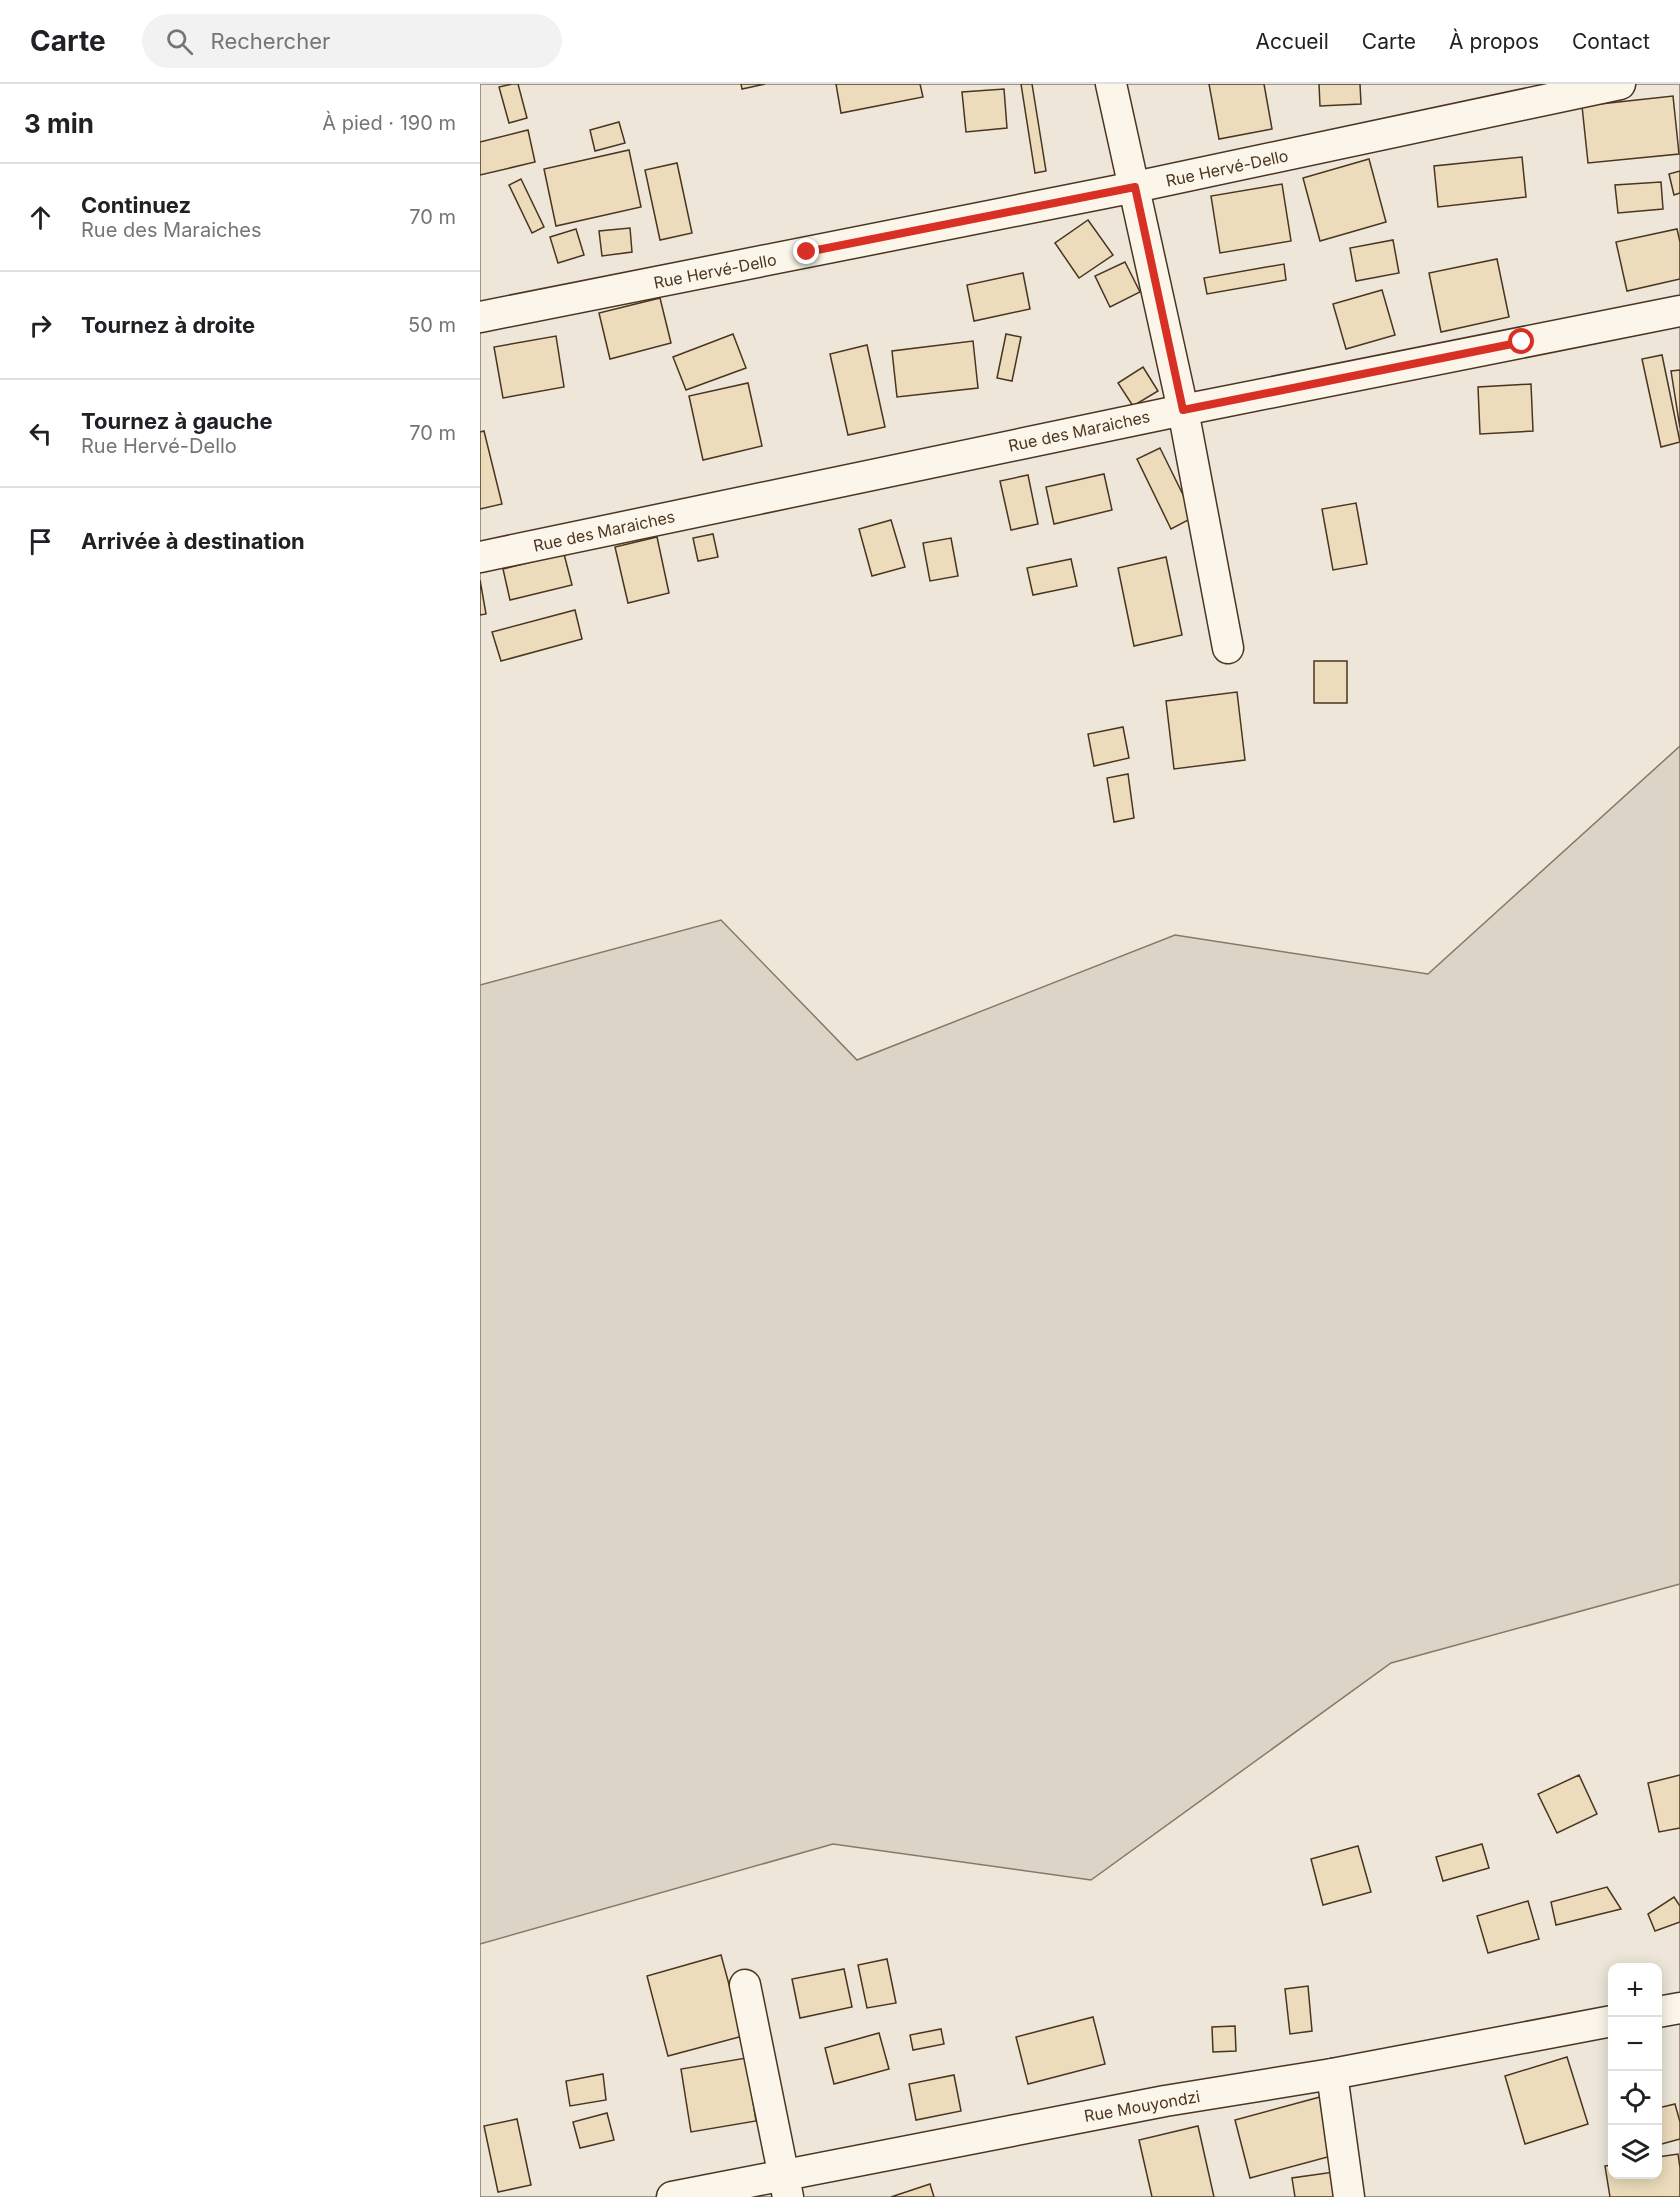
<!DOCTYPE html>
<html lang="fr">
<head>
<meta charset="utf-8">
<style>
	body { margin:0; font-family:Inter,sans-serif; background:#f2f2f2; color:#202124 }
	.controls { position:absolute; right:18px; bottom:18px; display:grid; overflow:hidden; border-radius:12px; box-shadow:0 3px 15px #0003 }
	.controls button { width:54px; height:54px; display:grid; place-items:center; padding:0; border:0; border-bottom:2px solid #e0e0e0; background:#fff; color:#202124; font:30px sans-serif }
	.stop { position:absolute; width:18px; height:18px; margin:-14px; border:4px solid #d93025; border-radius:50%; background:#fff }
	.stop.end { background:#d93025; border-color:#fff; box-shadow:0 2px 6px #0008 }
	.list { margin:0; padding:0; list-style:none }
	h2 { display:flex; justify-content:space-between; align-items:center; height:78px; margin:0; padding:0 24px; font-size:26px }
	h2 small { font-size:20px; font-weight:400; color:#757577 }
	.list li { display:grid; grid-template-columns:39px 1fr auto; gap:18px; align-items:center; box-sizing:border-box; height:108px; padding:0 24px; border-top:2px solid #e0e0e0 }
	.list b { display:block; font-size:22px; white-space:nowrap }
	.list p { margin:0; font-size:20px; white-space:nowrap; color:#757577 }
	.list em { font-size:20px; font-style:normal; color:#757577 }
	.icon { flex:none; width:33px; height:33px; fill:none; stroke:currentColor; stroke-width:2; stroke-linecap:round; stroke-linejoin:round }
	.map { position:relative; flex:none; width:1200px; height:2113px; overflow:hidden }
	header { display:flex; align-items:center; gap:36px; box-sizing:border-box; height:84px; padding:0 30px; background:#fff; border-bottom:2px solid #e0e0e0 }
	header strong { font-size:28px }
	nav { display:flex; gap:33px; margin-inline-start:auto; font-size:21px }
	.search { width:420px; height:54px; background:#f2f2f2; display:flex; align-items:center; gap:15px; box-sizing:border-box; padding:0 21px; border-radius:33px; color:#757577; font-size:22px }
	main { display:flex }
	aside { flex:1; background:#fff }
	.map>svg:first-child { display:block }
</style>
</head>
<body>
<header>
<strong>Carte</strong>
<div class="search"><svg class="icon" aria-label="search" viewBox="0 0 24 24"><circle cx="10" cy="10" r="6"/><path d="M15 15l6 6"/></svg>Rechercher</div>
<nav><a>Accueil</a><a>Carte</a><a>À propos</a><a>Contact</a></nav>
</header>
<main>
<aside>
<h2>3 min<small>À pied · 190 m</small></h2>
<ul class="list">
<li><svg class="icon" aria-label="ahead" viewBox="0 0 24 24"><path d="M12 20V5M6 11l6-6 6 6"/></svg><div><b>Continuez</b><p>Rue des Maraiches</p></div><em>70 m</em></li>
<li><svg class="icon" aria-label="right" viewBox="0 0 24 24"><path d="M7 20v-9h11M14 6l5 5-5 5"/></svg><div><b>Tournez à droite</b></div><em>50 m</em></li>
<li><svg class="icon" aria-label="left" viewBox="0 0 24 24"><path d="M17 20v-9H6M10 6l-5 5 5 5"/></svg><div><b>Tournez à gauche</b><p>Rue Hervé-Dello</p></div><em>70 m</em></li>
<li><svg class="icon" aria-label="arrive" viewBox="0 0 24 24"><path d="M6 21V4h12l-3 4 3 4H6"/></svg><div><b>Arrivée à destination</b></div></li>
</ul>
</aside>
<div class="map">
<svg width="1200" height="2113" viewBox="0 0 1200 2113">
	<rect width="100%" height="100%" fill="#fbf6e9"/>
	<path fill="#ede6d9" stroke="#887966" stroke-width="1.5" fill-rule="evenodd" d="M0 0H1200V2113H0ZM1132 1884H1178V2090H1132Z"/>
	<path fill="#dcd4c6" stroke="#887966" stroke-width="1.5" d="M1200 662V1500L911 1579 611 1796 353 1760 0 1860V901L241 836 377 976 695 851 948 890Z"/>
	<g fill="#ecdcbc" stroke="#4a3520" stroke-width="1.5">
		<path d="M32 0H38L47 34 29 39 19 3Z"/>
		<path d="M261 0H285L262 5Z"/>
		<path d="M356 0H440L443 13 361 29Z"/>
		<path d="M541 0H552L566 87 555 89Z"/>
		<path d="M729 0H784L792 45 739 55Z"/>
		<path d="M839 0H880L881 20 840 22Z"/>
		<path d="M524 5 527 44 486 48 482 8Z"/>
		<path d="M1193 12 1199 70 1108 79 1102 22Z"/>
		<path d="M139 38 145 59 115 67 110 46Z"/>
		<path d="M48 46 55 78 0 91V58Z"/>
		<path d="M149 66 161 123 76 142 64 85Z"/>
		<path d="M1042 73 1046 113 958 123 954 82Z"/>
		<path d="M889 75 906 138 840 157 823 94Z"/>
		<path d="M197 79 212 149 180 156 165 86Z"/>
		<path d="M1200 87V109L1194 111 1189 90Z"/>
		<path d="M41 95 64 143 52 149 29 101Z"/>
		<path d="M1181 98 1183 125 1138 129 1135 101Z"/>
		<path d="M802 100 811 157 740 169 731 112Z"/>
		<path d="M608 136 633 171 599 194 575 159Z"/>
		<path d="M150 144 152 168 122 172 119 147Z"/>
		<path d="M96 145 104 171 78 179 70 153Z"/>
		<path d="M1197 145 1200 158V195L1147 207 1136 158Z"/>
		<path d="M913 156 919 189 876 197 870 164Z"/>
		<path d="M1017 175 1029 233 961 248 949 189Z"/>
		<path d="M645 178 660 208 630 223 615 192Z"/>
		<path d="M804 180 806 196 727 210 724 194Z"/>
		<path d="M543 189 550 225 494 237 487 201Z"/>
		<path d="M902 206 915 251 866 265 853 220Z"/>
		<path d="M180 214 191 259 130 275 119 229Z"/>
		<path d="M253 250 266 284 206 306 193 273Z"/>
		<path d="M526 250 541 253 532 297 517 294Z"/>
		<path d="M76 252 84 303 23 314 14 263Z"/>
		<path d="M493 257 498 304 417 313 412 267Z"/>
		<path d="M387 261 405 343 368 351 350 270Z"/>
		<path d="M1182 271 1200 358 1181 363 1162 275Z"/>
		<path d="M663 283 678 307 653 322 638 299Z"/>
		<path d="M1200 286V344L1191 287Z"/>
		<path d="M268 299 282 362 223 376 209 312Z"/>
		<path d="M1051 300 1053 347 1000 350 998 303Z"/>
		<path d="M4 347 22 420 0 425V348Z"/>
		<path d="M680 364 714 433 691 445 657 375Z"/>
		<path d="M624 390 632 426 574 440 566 403Z"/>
		<path d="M548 391 558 440 531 446 520 397Z"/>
		<path d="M876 419 887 480 853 486 842 425Z"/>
		<path d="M411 436 425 483 392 492 379 445Z"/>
		<path d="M233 450 238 473 218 477 213 454Z"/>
		<path d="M177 453 189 509 148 519 135 463Z"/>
		<path d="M471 454 478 492 450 497 443 459Z"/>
		<path d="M84 470 92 501 30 516 23 485Z"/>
		<path d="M686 473 702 551 654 562 638 484Z"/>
		<path d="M591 475 597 502 553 511 547 484Z"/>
		<path d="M0 496 6 530 0 531Z"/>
		<path d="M95 526 102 555 21 577 12 548Z"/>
		<rect x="834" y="577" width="33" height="42"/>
		<path d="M757 608 765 676 694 685 686 617Z"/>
		<path d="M643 643 649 674 614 682 608 650Z"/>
		<path d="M648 690 654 734 634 738 627 694Z"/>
		<path d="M1099 1691 1117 1730 1077 1749 1058 1710Z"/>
		<path d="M1200 1691V1744L1179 1748 1168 1699Z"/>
		<path d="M1002 1760 1009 1784 963 1797 956 1773Z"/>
		<path d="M878 1762 891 1808 843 1821 831 1775Z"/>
		<path d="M1127 1803 1141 1825 1076 1841 1071 1818Z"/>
		<path d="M1194 1813 1200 1822V1838L1175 1847 1168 1830Z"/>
		<path d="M1048 1817 1059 1855 1008 1869 997 1832Z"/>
		<path d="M241 1871 263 1952 188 1972 167 1892Z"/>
		<path d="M407 1875 416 1919 387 1924 378 1881Z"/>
		<path d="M364 1885 372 1923 320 1934 312 1895Z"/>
		<path d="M828 1902 832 1947 810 1950 805 1905Z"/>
		<path d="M613 1933 625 1980 548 2000 536 1953Z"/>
		<path d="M755 1942 756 1967 733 1968 732 1943Z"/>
		<path d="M461 1945 464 1960 433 1966 430 1951Z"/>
		<path d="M399 1949 409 1985 354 2000 345 1964Z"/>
		<path d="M1087 1973 1108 2040 1045 2060 1025 1992Z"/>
		<path d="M266 1974 276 2037 211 2048 201 1985Z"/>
		<path d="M123 1990 126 2016 90 2022 86 1997Z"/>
		<path d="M474 1991 481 2027 436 2036 429 2000Z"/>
		<path d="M840 2013 855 2071 770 2094 755 2036Z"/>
		<path d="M1195 2020 1200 2038V2055L1178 2061V2024Z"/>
		<path d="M127 2029 134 2056 100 2064 93 2038Z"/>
		<path d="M37 2035 51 2101 18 2108 4 2042Z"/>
		<path d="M718 2042 734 2113H672L659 2056Z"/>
		<path d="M1198 2070 1200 2084V2113H1130L1125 2082 1132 2081V2090H1178V2073Z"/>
		<path d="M861 2087 865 2113H815L812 2094Z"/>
		<path d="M450 2100 454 2113H411Z"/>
	</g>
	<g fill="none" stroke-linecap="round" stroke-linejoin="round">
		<defs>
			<g id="street">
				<path d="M631 0 703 326 748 564"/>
				<path d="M0 233 655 103 1140 0"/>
				<path d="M0 473 703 326 1200 227"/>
				<path d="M265 1901 308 2113"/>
				<path d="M1178 1928 1200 1924"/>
				<path d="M852 1990 869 2113"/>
				<path d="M192 2113 685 2017 852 1990 1132 1937"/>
			</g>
		</defs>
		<use href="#street" stroke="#4a3520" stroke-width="33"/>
		<use href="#street" stroke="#fbf6e9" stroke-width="30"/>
	</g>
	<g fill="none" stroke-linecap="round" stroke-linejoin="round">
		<path stroke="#d93025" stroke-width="8" d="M327 168 655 103 703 326 1042 258"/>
	</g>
	<g text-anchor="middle" stroke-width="4.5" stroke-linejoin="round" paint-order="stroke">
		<g font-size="16" fill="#4a3520" stroke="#fbf6e9">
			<text transform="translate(747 84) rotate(-12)" y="6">Rue Hervé-Dello</text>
			<text transform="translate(235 187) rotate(-11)" y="6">Rue Hervé-Dello</text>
			<text transform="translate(599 347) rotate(-12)" y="6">Rue des Maraiches</text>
			<text transform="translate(124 447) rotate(-12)" y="6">Rue des Maraiches</text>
			<text transform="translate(662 2022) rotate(-10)" y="6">Rue Mouyondzi</text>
		</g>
	</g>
</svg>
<div class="controls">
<button>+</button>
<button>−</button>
<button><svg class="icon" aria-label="locate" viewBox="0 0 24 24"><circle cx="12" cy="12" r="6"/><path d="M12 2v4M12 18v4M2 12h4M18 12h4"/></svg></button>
<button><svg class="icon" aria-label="layers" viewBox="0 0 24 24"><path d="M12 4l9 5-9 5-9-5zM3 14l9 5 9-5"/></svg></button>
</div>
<div class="stop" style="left:1042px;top:258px"></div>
<div class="stop end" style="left:327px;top:168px"></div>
</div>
</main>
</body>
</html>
